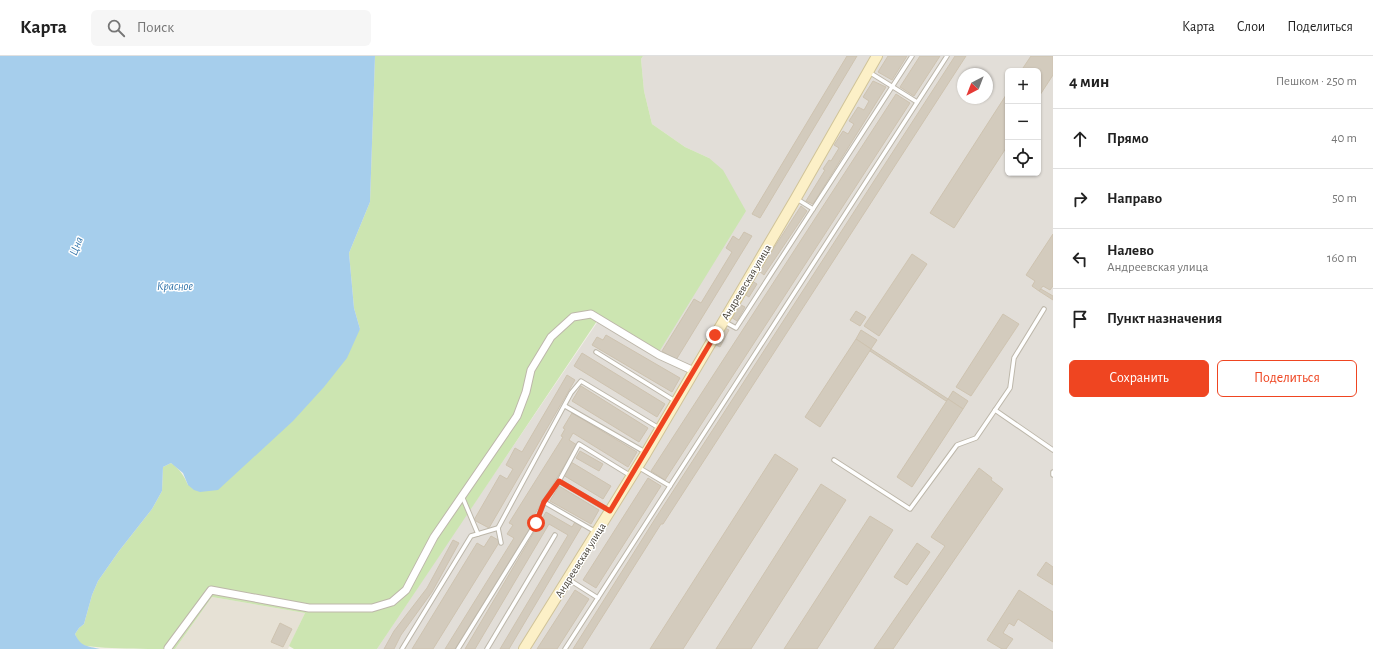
<!DOCTYPE html>
<html lang="ru">
<head>
<meta charset="utf-8">
<style>
	body { margin:0; font-family:"Alegreya Sans",sans-serif; background:#f6f6f6; color:#222 }
	.controls { position:absolute; right:12px; top:12px; display:grid; overflow:hidden; border-radius:6px; box-shadow:0 1px 3px #0004 }
	.controls button { width:36px; height:36px; display:grid; place-items:center; padding:0; border:0; border-bottom:1px solid #e0e0e0; background:#fff; color:#222; font:20px sans-serif }
	.compass { position:absolute; left:957px; top:12px; width:36px; height:36px; border-radius:50%; background:#fff; box-shadow:0 1px 3px #0004; rotate:222deg }
	.stop { position:absolute; width:12px; height:12px; margin:-9px; border:3px solid #ef4521; border-radius:50%; background:#fff }
	.stop.end { background:#ef4521; border-color:#fff; box-shadow:0 1px 4px #0008 }
	.list { margin:0; padding:0; list-style:none }
	h2 { display:flex; justify-content:space-between; align-items:center; height:52px; margin:0; padding:0 16px; font-size:17px }
	h2 small { font-size:13px; font-weight:400; color:#767676 }
	.list li { display:grid; grid-template-columns:26px 1fr auto; gap:12px; align-items:center; box-sizing:border-box; height:60px; padding:0 16px; border-top:1px solid #e0e0e0 }
	.list b { display:block; font-size:15px; white-space:nowrap }
	.list p { margin:0; font-size:13px; white-space:nowrap; color:#767676 }
	.list em { font-size:13px; font-style:normal; color:#767676 }
	.actions { display:flex; gap:8px; padding:12px 16px }
	.actions a { flex:1; padding:9px 0; border:1px solid #ef4521; border-radius:6px; text-align:center; font-size:14px; color:#ef4521 }
	.actions .main { background:#ef4521; color:#fff }
	.icon { flex:none; width:22px; height:22px; fill:none; stroke:currentColor; stroke-width:2; stroke-linecap:round; stroke-linejoin:round }
	.map { position:relative; flex:none; width:1053px; height:593px; overflow:hidden }
	header { display:flex; align-items:center; gap:24px; box-sizing:border-box; height:56px; padding:0 20px; background:#fff; border-bottom:1px solid #e0e0e0 }
	header strong { font-size:19px }
	nav { display:flex; gap:22px; margin-inline-start:auto; font-size:14px }
	.search { width:280px; height:36px; background:#f6f6f6; display:flex; align-items:center; gap:10px; box-sizing:border-box; padding:0 14px; border-radius:6px; color:#767676; font-size:15px }
	main { display:flex }
	aside { flex:1; background:#fff }
	.map>svg:first-child { display:block }
</style>
</head>
<body>
<header>
<strong>Карта</strong>
<div class="search"><svg class="icon" aria-label="search" viewBox="0 0 24 24"><circle cx="10" cy="10" r="6"/><path d="M15 15l6 6"/></svg>Поиск</div>
<nav><a>Карта</a><a>Слои</a><a>Поделиться</a></nav>
</header>
<main>
<div class="map">
<svg width="1053" height="593" viewBox="0 0 1053 593">
	<rect width="100%" height="100%" fill="#f2efe7"/>
	<path fill="#e6e1d5" d="M212 541 305 557 288 593H175Z"/>
	<path fill="#e2ded8" fill-rule="evenodd" d="M643 0H1053V593H377L452 480 709 102 685 91 652 68 644 35 641 3ZM1008 15H1038V117H1008ZM963 18H987V42H963Z"/>
	<path fill="#cce5b1" d="M375 0H643L641 3 644 35 652 68 685 91 709 102 723 114 746 155 659 296 599 262 377 593H294L289 590 305 557 212 541 175 593C157 593 94 593 82 589 78 586 77 582 75 578L79 572 84 568 92 539 98 525 119 495 152 453 162 435 163 411 171 407C180 413 184 420 188 429L360 273 354 252 349 197 370 146Z"/>
	<path fill="#a6ceec" d="M0 0H375L370 146 349 197 354 252 360 273 347 302 324 331 293 365 218 434 200 436 194 434 188 429 183 417 171 407 163 411 162 435 152 453 119 495 98 525 92 539 84 568 79 572 75 578C81 591 87 590 100 593H0Z"/>
	<g fill="#d3cbbd" stroke="#cec3b0">
		<path d="M847 0H857L760 162 752 158Z"/>
		<path d="M888 0H907L892 24 878 16Z"/>
		<path d="M920 0H940L914 40 900 31Z"/>
		<path d="M955 0H966L663 468H661L582 593H573L655 463Z"/>
		<path d="M1031 0H1053V19L1038 42V15H1021Z"/>
		<path d="M873 25 886 31 813 148 806 145 825 114 823 113 829 104 831 105 839 92 834 89 843 75 848 78 854 68 849 65 858 51 864 54 869 45 863 41Z"/>
		<path d="M1008 36V89L954 172 930 157Z"/>
		<path d="M896 38 910 47 665 424 651 415Z"/>
		<path d="M801 150 807 155 764 219 759 215Z"/>
		<path d="M744 176 752 180 676 304 662 295 694 243 701 247 732 196 726 192 733 180 739 184Z"/>
		<path d="M1053 178V230L1050 234 1043 230 1039 235 1032 230 1035 225 1026 219Z"/>
		<path d="M912 198 927 208 879 280 864 270Z"/>
		<path d="M752 225 757 228 749 241 744 238Z"/>
		<path d="M1041 233 1053 240V244L1039 235Z"/>
		<path d="M739 248 745 251 737 265 731 261Z"/>
		<path d="M856 255 866 261 860 270 850 264Z"/>
		<path d="M1003 258 1019 268 971 340 956 331Z"/>
		<path d="M723 271 729 274 720 291 714 288Z"/>
		<path d="M861 274 877 284 871 293 856 283Z"/>
		<path d="M606 279 680 322 672 336 592 289 597 281 603 284Z"/>
		<path d="M856 283 871 293 820 371 805 361Z"/>
		<path d="M871 293 948 343 946 345 870 295Z"/>
		<path d="M582 297 665 348 657 361 574 310Z"/>
		<path d="M567 319 575 324 489 472 474 464 500 419 507 423 513 413 506 409 515 392 522 396Z"/>
		<path d="M581 330 648 372 639 386 572 345Z"/>
		<path d="M953 335 968 345 963 353 948 343Z"/>
		<path d="M948 343 963 353 912 431 897 421Z"/>
		<path d="M572 357 637 396 628 411 573 377 569 384 577 389 531 464 534 466 455 593H445L514 482 507 478 513 469 509 467 563 381 561 380 565 373 563 372Z"/>
		<path d="M580 395 603 408 599 415 576 402Z"/>
		<path d="M775 398 798 413 683 593H650Z"/>
		<path d="M571 406 611 430 603 443 563 419Z"/>
		<path d="M979 412 992 422 991 424 1003 433 893 593H874L945 490 931 481Z"/>
		<path d="M648 422 661 430 596 532 583 524Z"/>
		<path d="M821 428 846 444 751 593H716Z"/>
		<path d="M559 430 599 454 591 468 550 445Z"/>
		<path d="M546 456 572 471 575 466 582 470 509 593H500L568 479 549 468 475 593H465Z"/>
		<path d="M870 460 893 474 817 593H784Z"/>
		<path d="M491 480 500 485 433 593H412L477 487 484 491Z"/>
		<path d="M453 484 459 487 432 536 401 579 394 593H384L394 575 427 532Z"/>
		<path d="M917 487 930 496 907 529 894 521Z"/>
		<path d="M1046 506 1053 511V529L1037 519Z"/>
		<path d="M575 534 589 543 557 593H537Z"/>
		<path d="M1019 534 1053 556V586L1018 563 1014 570 1009 567 1003 577 1013 583 1006 593H1002L987 584Z"/>
		<path d="M280 567 292 573 283 591 271 586Z"/>
	</g>
	<g fill="none" stroke-linecap="round" stroke-linejoin="round">
		<defs>
			<g id="lane">
				<path d="M869 16 917 46"/>
				<path d="M797 143 813 153"/>
				<path d="M725 266 736 272 912 0"/>
				<path d="M596 296 675 345"/>
				<path d="M565 350 645 396"/>
				<path d="M995 354 1053 394"/>
				<path d="M834 404 910 453 957 389 976 382 1010 332 1014 302 1044 253"/>
				<path d="M638 411 670 430"/>
				<path d="M1053 416V419"/>
				<path d="M559 425 610 455"/>
				<path d="M462 440 478 478"/>
				<path d="M544 446 596 476"/>
				<path d="M501 487 498 472 571 337 581 325 659 372"/>
				<path d="M568 523 598 542"/>
				<path d="M402 593 471 480 498 472"/>
				<path d="M458 593 536 467 544 446 559 425 579 388 631 420"/>
				<path d="M487 593 555 479"/>
				<path d="M565 593 947 0"/>
			</g>
			<path id="street" d="M168 592 211 534 309 552H372L392 546 406 534 434 481 517 360 526 336 531 314 551 281 573 261 591 258 659 299 694 315"/>
			<path id="secondary" d="M524 593 646 397 796 142 877 0"/>
		</defs>
		<use href="#lane" stroke="#bdb7aa" stroke-width="5.5"/>
		<use href="#street" stroke="#bdb7aa" stroke-width="9"/>
		<use href="#secondary" stroke="#d0c398" stroke-width="12"/>
		<use href="#lane" stroke="#fff" stroke-width="3.5"/>
		<use href="#street" stroke="#fff" stroke-width="7"/>
		<use href="#secondary" stroke="#fcf0c7" stroke-width="10"/>
	</g>
	<g fill="none" stroke-linecap="round" stroke-linejoin="round">
		<path stroke="#ef4521" stroke-width="5" d="M536 467 544 446 559 425 610 455 715 279"/>
	</g>
	<g text-anchor="middle" stroke-width="3" stroke-linejoin="round" paint-order="stroke">
		<g font-size="11" fill="#454036" stroke="#fff">
			<text transform="translate(746 226) rotate(-59)" y="4">Андреевская улица</text>
			<text transform="translate(580 504) rotate(-58)" y="4">Андреевская улица</text>
		</g>
		<g font-size="12" font-style="italic" fill="#3577ac" stroke="#fff">
			<text transform="translate(76 190) rotate(-68)" y="4">Цна</text>
			<text x="175" y="234">Красное</text>
		</g>
	</g>
</svg>
<div class="controls">
<button>+</button>
<button>−</button>
<button><svg class="icon" aria-label="locate" viewBox="0 0 24 24"><circle cx="12" cy="12" r="6"/><path d="M12 2v4M12 18v4M2 12h4M18 12h4"/></svg></button>
</div>
<svg class="compass" viewBox="-18 -18 36 36"><path d="M0-13l5 13h-10z" fill="#e53935"/><path d="M0 13l5-13h-10z" fill="#767676"/></svg>
<div class="stop" style="left:536px;top:467px"></div>
<div class="stop end" style="left:715px;top:279px"></div>
</div>
<aside>
<h2>4 мин<small>Пешком · 250 m</small></h2>
<ul class="list">
<li><svg class="icon" aria-label="ahead" viewBox="0 0 24 24"><path d="M12 20V5M6 11l6-6 6 6"/></svg><div><b>Прямо</b></div><em>40 m</em></li>
<li><svg class="icon" aria-label="right" viewBox="0 0 24 24"><path d="M7 20v-9h11M14 6l5 5-5 5"/></svg><div><b>Направо</b></div><em>50 m</em></li>
<li><svg class="icon" aria-label="left" viewBox="0 0 24 24"><path d="M17 20v-9H6M10 6l-5 5 5 5"/></svg><div><b>Налево</b><p>Андреевская улица</p></div><em>160 m</em></li>
<li><svg class="icon" aria-label="arrive" viewBox="0 0 24 24"><path d="M6 21V4h12l-3 4 3 4H6"/></svg><div><b>Пункт назначения</b></div></li>
</ul>
<div class="actions"><a class="main">Сохранить</a><a>Поделиться</a></div>
</aside>
</main>
</body>
</html>
